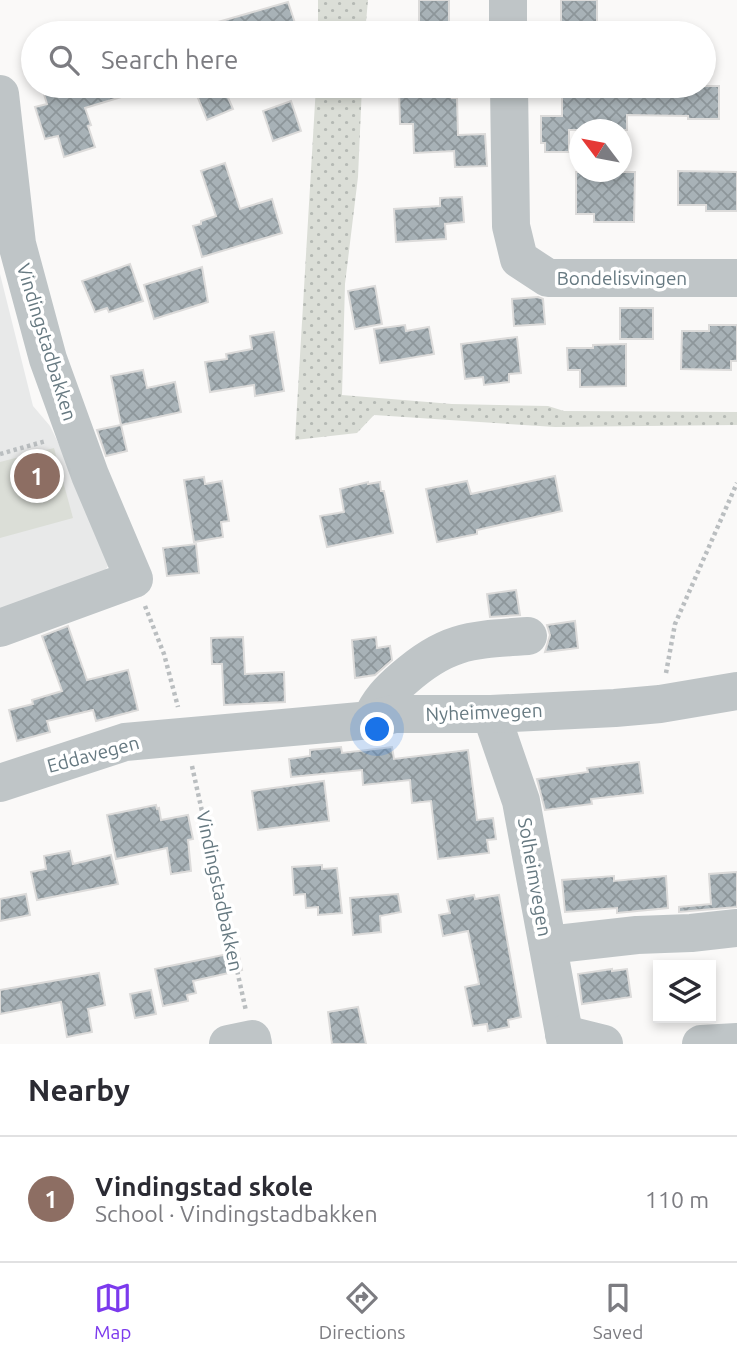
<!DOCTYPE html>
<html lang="en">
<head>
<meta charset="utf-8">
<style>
	body { margin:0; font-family:Ubuntu,sans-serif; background:#f7f7f7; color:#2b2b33 }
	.controls { position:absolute; right:21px; bottom:21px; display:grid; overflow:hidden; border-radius:0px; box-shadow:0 4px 10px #0003 }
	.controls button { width:63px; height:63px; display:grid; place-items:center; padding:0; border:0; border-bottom:2px solid #e1e1e2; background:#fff; color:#2b2b33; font:35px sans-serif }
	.compass { position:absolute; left:569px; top:119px; width:63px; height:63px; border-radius:50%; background:#fff; box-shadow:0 4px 10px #0003; rotate:302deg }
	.you { position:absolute; left:378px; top:730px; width:24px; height:24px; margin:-18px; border:5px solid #fff; border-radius:50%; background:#1a73e8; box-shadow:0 0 0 10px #1a73e833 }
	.badge { display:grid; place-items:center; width:46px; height:46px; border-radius:50%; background:#7c3aed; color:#fff; font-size:23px; font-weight:700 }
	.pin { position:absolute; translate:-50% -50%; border:4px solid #fff; box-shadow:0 2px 7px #0006 }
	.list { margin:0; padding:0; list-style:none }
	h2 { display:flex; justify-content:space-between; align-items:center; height:91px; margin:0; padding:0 28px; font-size:30px }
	h2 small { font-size:23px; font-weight:400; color:#7c7c81 }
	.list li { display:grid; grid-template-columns:46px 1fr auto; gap:21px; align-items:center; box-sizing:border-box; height:126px; padding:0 28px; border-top:2px solid #e1e1e2 }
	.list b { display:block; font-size:26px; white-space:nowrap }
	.list p { margin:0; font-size:23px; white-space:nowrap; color:#7c7c81 }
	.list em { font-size:23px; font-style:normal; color:#7c7c81 }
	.icon { flex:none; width:38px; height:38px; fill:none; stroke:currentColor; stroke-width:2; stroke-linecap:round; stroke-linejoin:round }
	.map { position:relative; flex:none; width:737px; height:1044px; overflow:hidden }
	.search { position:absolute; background:#fff; box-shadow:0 4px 10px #0003; left:21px; right:21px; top:21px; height:77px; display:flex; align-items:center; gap:18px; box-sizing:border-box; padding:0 24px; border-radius:38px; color:#7c7c81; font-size:26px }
	.sheet { height:217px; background:#fff }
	nav { display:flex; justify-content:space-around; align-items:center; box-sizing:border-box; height:98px; border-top:2px solid #e1e1e2; background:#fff; font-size:19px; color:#7c7c81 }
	nav a { display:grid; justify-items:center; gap:4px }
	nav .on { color:#7c3aed }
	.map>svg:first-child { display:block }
</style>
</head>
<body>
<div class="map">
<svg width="737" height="1044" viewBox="0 0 737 1044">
	<defs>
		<pattern id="grass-dots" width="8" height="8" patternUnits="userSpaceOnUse" patternTransform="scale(1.75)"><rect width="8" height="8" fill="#dbded7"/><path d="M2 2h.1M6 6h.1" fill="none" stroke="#b5b9b4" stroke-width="1.8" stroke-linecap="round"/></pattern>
		<pattern id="building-cross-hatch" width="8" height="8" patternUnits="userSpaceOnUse" patternTransform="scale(1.75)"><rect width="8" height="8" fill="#a8b2b7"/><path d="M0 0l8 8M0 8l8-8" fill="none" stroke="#8d969a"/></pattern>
	</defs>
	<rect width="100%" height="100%" fill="#faf9f8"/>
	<path fill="#e8e9e9" d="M0 274 33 406 50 426 98 525 108 566 94 588 0 619Z"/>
	<g fill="url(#grass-dots)">
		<path d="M318 0H368L365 33H318Z"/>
		<path d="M316 86H362L358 177 345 284 342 395 452 404 548 406 564 411 737 412V425L555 427 374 415 357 433 295 440Z"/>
	</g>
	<path fill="#dbded7" d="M54 448 73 518 0 538V462Z"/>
	<g fill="url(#building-cross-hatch)" stroke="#dcdbda" stroke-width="2">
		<rect x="419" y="0" width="30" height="33"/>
		<rect x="561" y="0" width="36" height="24"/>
		<path d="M288 2 295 23 282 27 284 33H197V28Z"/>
		<path d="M61 86H140L141 91 85 108 91 125 88 126 95 147 64 157 58 136 45 139 35 107 47 104 43 91Z"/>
		<path d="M193 86H223L233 109 207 120Z"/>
		<path d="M412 86 452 87V98H457L458 135 485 134 487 166 455 167 454 151 414 153 413 124H400L399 88H412Z"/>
		<path d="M569 86H625V94L677 95V86H719V119H688V116L627 115V130H569V152H545V143H541V116H562V93H569Z"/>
		<path d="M291 101 301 131 273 141 263 111Z"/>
		<path d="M225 163 240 209 272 199 282 233 202 257 193 226 201 224V221L216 216 201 171Z"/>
		<path d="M678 171 737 172V211H706V205H678Z"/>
		<path d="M576 172H635L634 222H594V214H576Z"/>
		<path d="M462 197 464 222 445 224 446 239 396 242 394 209 440 206V198Z"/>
		<path d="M130 264 143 301 109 312 107 308 95 312 82 281Z"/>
		<path d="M202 267 208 302 154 319 144 285Z"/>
		<path d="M375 286 382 324 355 329 348 291Z"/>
		<path d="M538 297 543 299 545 324 514 326 512 299Z"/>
		<rect x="620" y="308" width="33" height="31"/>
		<path d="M405 325 406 331 429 327 434 354 380 363 374 329Z"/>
		<path d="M709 325H737V361H731V370L681 369 682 331H709Z"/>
		<path d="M274 332 284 391 255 396 254 385 210 392 205 362 227 359 226 354 252 349 250 336Z"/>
		<path d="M517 337 521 373 509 374V382L484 385 483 377 465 379 461 344Z"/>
		<path d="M626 344V386L580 387V370H568L567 348H593V345Z"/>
		<path d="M143 370 147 388 175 382 181 412 121 425 111 376Z"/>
		<path d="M121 425 127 451 106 456 97 430Z"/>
		<path d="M555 476 562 511 477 530V534L437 542 426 489 467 481 471 494Z"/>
		<path d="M204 477 205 484 222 481 229 521 221 522 223 537 194 542 184 480Z"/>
		<path d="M368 482V484L380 482 381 491H384L393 533 327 547 320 516 344 512 340 489Z"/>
		<path d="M196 544 199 573 167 576 163 548Z"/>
		<path d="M516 590 520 615 490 617 487 594Z"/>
		<path d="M575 621 578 648 545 652 550 635 547 625Z"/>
		<path d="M68 626 87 680 128 670 138 710 96 721 93 710 47 721 50 732 17 741 9 710 33 704 32 700 62 691 42 636Z"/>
		<path d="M243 637 245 674 284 672 285 702 224 705 222 664H212L211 638Z"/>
		<path d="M376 637 377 648 390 646 392 660 375 675 355 678 352 640Z"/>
		<path d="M341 747 342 753 392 747 394 759 468 750 477 820 493 818 496 839 487 840 489 853 438 859 431 801 412 803 410 780 363 785 362 770 291 777 289 759 310 756V750Z"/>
		<path d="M639 762 643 793 591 799 592 804 545 810 537 779 588 772 587 768Z"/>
		<path d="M324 781 329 821 258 830 252 791Z"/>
		<path d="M156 805 157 809 159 808 161 820 188 815 193 839 188 840 191 871 171 874 167 848 116 859 107 815Z"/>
		<path d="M70 851 73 864 111 855 118 884 37 900 31 872 46 869 44 856Z"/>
		<path d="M322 865V869L337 868 342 913 318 915V907L306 908 305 894 294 895 292 867Z"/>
		<path d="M737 872V907L679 912V907L711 904 709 874Z"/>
		<path d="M614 876V881L666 876 668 908 617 913V908L565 912 562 880Z"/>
		<path d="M26 894 30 915 0 921V899Z"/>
		<path d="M398 894 401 912 380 916 381 932 353 935 350 898Z"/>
		<path d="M474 895 475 899 499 895 521 1017 508 1020 509 1027 488 1031 487 1024 473 1026 465 987 479 984 468 931 443 936 439 915 450 913 447 900Z"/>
		<path d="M238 952 242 970 193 981 196 993 187 995 188 1001 163 1006 155 969Z"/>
		<path d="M612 969V971L627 969 631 997 582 1004 578 974Z"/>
		<path d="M99 973 105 1005 88 1009 92 1032 67 1037 61 1002 0 1014V990Z"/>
		<path d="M151 990 156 1014 135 1018 130 994Z"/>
		<path d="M358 1007 366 1044H332L328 1012Z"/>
	</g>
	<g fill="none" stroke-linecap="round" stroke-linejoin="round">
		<g stroke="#babec0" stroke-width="4.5" stroke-dasharray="3.5 3.5" stroke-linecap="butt">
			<path d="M0 454 46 441"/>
			<path d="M145 606 164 654 178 707"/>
			<path d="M666 673 675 624 737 483"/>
			<path d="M192 766 246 1011"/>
		</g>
		<g stroke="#bfc5c7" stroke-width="38">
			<path d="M508 0V33"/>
			<path d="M509 86 511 226 519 259 548 278H737"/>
			<path d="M0 94 17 244 48 359 90 475 134 579 0 628"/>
			<path d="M491 714 521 801 566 1044"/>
			<path d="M371 720C378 702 390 690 404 678 448 639 473 640 528 636"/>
			<path d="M0 783 125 742 371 720 394 714H491L615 708 660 704 737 691"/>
			<path d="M548 945 637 935 691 933 737 928"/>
			<path d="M564 1034 604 1044"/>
			<path d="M228 1044 252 1039 253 1044"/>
			<path d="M701 1044 737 1042"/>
		</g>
	</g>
	<g text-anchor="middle" stroke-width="7" stroke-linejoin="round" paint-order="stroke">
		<g font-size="19" fill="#667981" stroke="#fff">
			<text x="622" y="285">Bondelisvingen</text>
			<text transform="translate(47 342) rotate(73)" y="7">Vindingstadbakken</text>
			<text transform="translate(484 712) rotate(-2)" y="7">Nyheimvegen</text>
			<text transform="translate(93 754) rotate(-15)" y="7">Eddavegen</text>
			<text transform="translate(535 877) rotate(80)" y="7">Solheimvegen</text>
			<text transform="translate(220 891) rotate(78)" y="7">Vindingstadbakken</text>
		</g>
	</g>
</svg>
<div class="controls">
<button><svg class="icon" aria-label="layers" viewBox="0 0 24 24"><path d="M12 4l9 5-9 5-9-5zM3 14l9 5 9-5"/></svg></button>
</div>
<svg class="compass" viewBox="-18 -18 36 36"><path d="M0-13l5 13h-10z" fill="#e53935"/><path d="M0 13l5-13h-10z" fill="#7c7c81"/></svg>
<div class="you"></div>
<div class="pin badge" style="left:37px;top:476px;background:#8d6e63">1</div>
<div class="search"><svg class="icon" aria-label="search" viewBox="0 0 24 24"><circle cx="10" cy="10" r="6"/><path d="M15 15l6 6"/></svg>Search here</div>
</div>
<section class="sheet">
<h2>Nearby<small></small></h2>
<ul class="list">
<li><span class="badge" style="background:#8d6e63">1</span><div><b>Vindingstad skole</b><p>School · Vindingstadbakken</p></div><em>110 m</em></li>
</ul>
</section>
<nav>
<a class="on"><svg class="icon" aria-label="map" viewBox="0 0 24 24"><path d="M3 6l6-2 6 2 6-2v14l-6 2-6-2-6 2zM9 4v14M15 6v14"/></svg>Map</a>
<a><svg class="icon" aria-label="directions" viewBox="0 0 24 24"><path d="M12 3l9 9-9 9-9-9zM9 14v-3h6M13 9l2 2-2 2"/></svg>Directions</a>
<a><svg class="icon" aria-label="saved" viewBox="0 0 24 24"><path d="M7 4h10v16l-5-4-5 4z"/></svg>Saved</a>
</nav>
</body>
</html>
